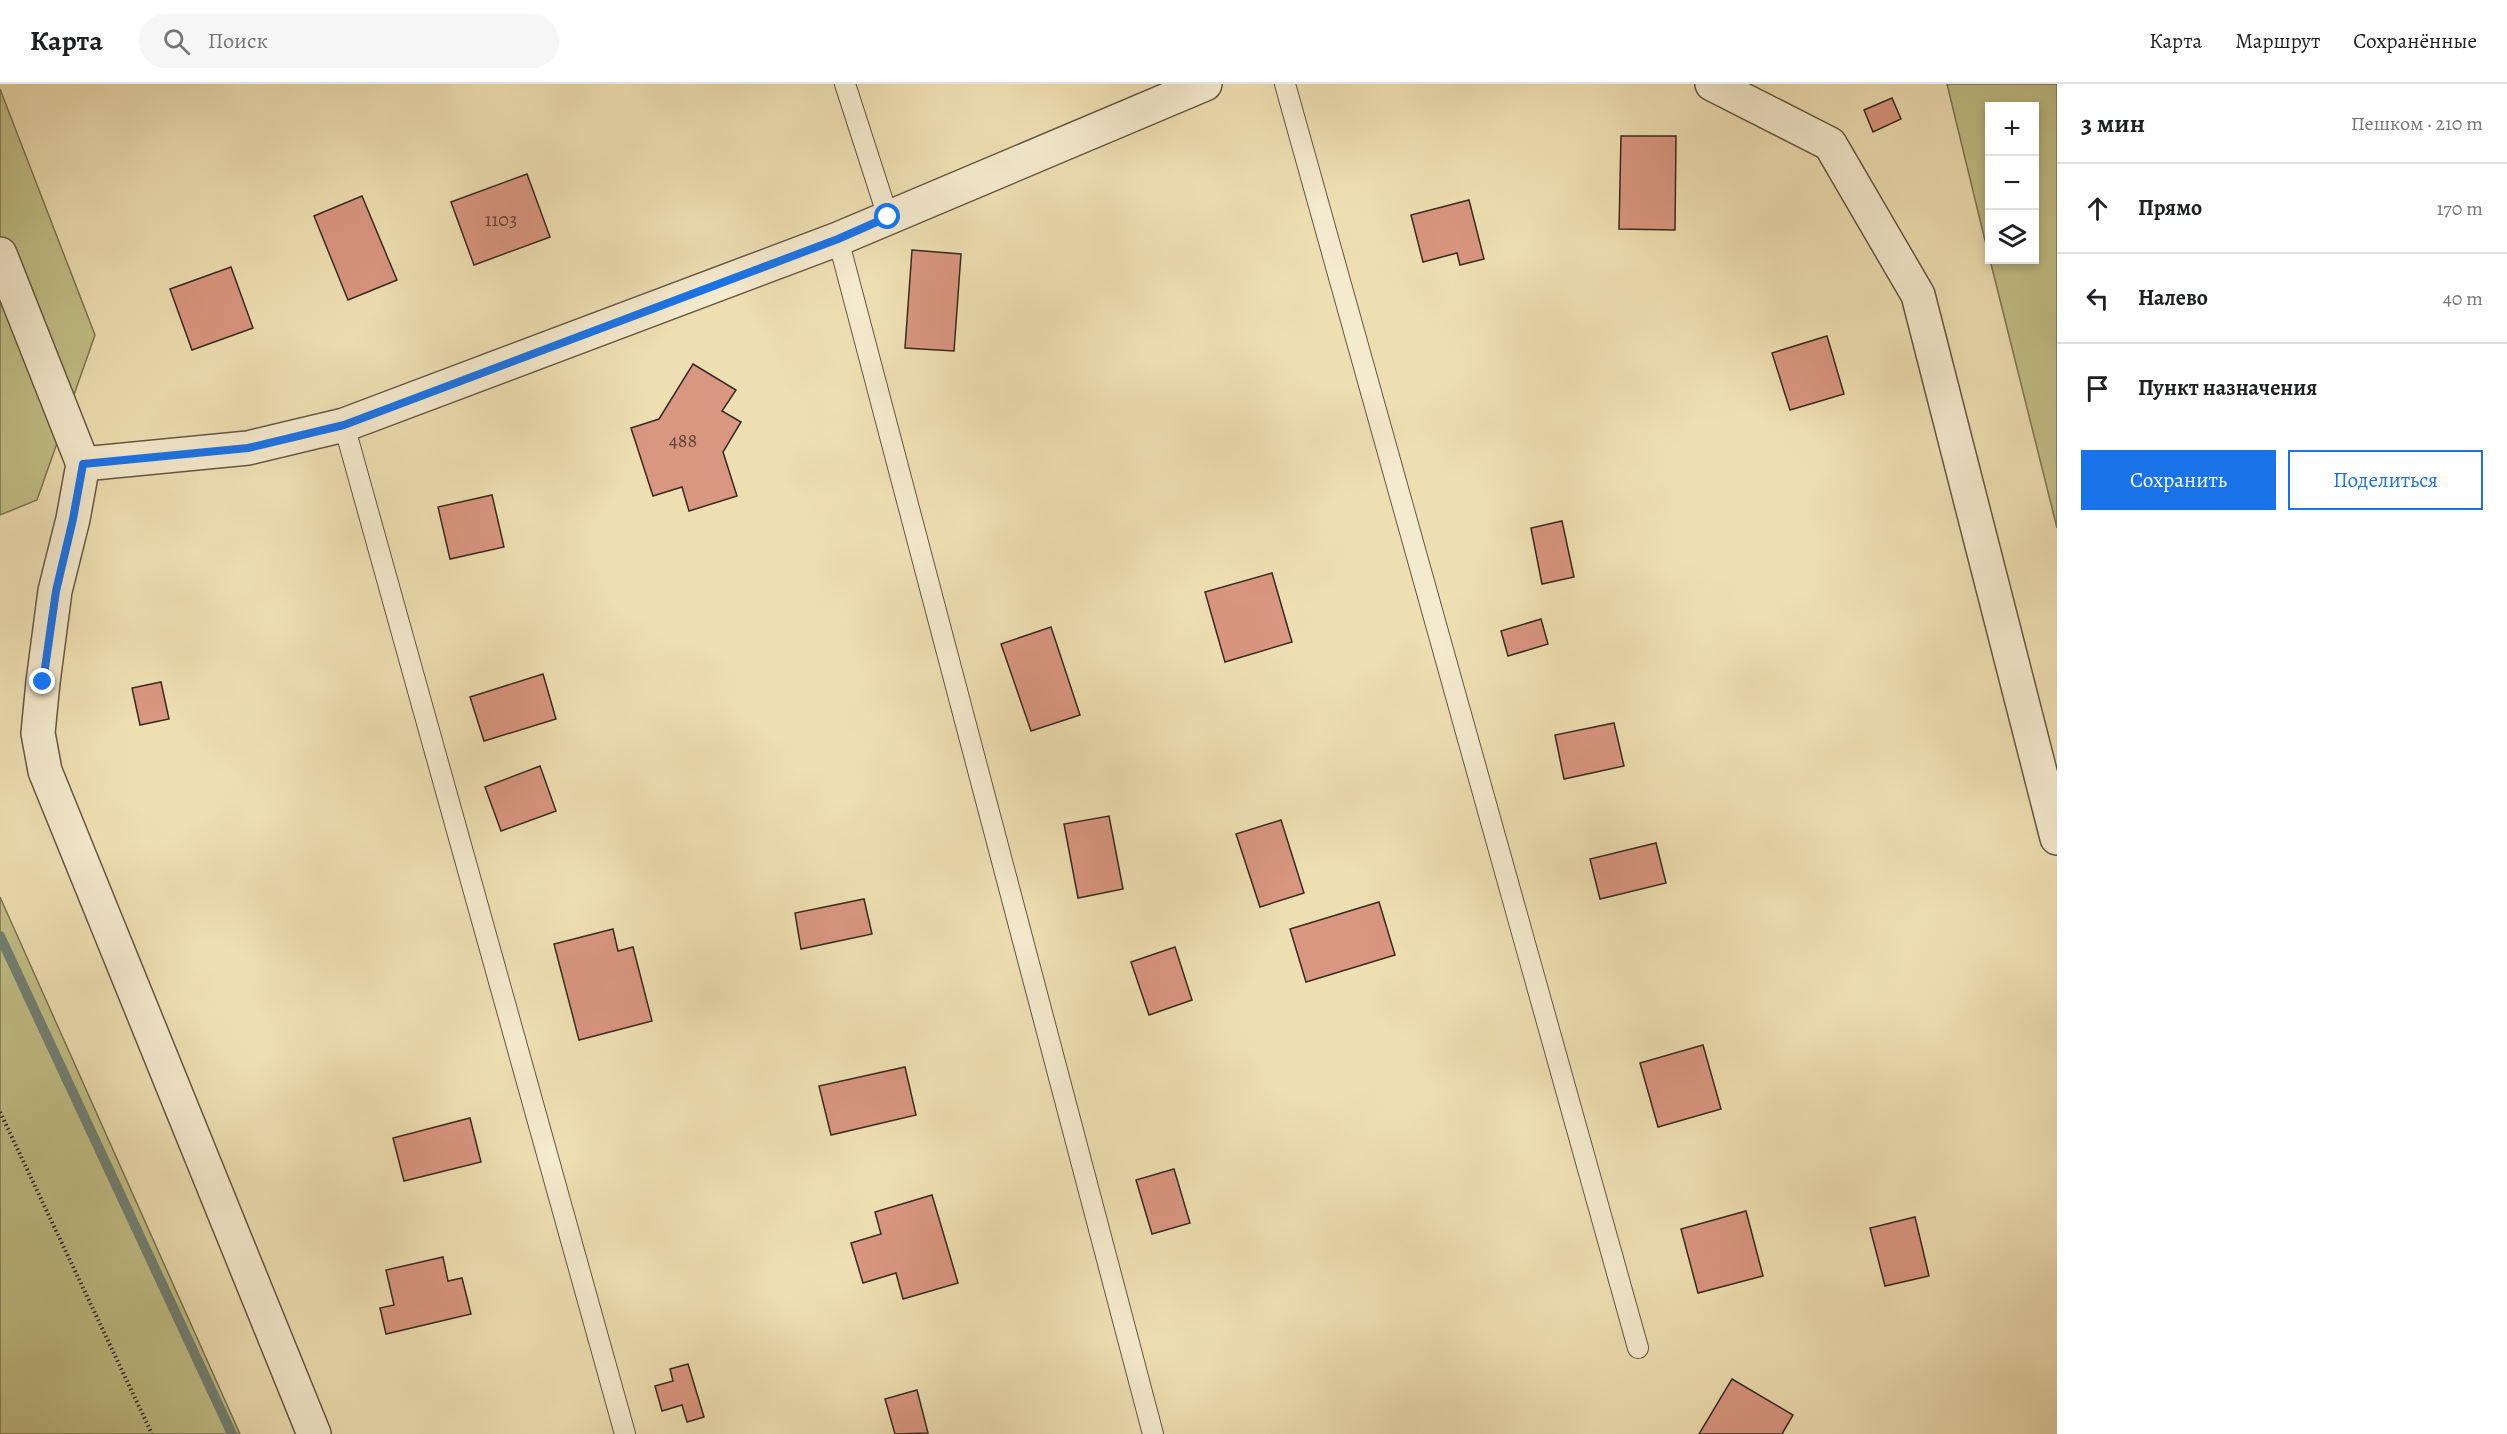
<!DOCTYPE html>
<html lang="ru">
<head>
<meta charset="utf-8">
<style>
	body { margin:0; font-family:Alegreya,serif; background:#f6f6f6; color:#202124 }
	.controls { position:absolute; right:18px; top:18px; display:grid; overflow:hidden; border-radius:0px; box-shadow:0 3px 9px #0003 }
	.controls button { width:54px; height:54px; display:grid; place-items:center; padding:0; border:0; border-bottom:2px solid #e0e0e0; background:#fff; color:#202124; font:30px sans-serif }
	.stop { position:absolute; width:18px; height:18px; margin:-14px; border:4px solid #1a73e8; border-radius:50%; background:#fff }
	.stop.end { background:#1a73e8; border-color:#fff; box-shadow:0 2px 6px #0008 }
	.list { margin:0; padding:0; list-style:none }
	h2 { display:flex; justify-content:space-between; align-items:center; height:78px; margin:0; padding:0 24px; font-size:26px }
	h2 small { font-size:20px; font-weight:400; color:#757577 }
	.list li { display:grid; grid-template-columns:39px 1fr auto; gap:18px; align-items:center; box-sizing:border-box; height:90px; padding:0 24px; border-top:2px solid #e0e0e0 }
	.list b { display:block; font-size:22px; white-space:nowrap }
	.list em { font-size:20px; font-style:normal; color:#757577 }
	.actions { display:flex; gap:12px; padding:18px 24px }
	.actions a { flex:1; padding:14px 0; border:2px solid #1a73e8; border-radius:0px; text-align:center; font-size:21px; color:#1a73e8 }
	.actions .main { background:#1a73e8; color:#fff }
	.icon { flex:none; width:33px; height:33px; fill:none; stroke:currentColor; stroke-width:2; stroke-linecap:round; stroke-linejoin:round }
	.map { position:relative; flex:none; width:2057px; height:1350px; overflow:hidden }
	header { display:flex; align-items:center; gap:36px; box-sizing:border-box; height:84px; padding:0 30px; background:#fff; border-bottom:2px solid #e0e0e0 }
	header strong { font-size:28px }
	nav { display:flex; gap:33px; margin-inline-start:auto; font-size:21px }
	.search { width:420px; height:54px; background:#f6f6f6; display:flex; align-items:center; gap:15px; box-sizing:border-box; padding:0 21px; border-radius:33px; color:#757577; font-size:22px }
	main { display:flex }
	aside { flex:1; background:#fff }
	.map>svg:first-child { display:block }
</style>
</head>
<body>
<header>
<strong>Карта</strong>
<div class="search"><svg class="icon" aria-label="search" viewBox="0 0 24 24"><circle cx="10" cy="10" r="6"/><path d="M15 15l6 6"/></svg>Поиск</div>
<nav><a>Карта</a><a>Маршрут</a><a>Сохранённые</a></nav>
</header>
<main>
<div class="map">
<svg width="2057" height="1350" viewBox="0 0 2057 1350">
	<rect width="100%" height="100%" fill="#eedfb2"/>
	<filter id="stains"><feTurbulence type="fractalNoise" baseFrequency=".00333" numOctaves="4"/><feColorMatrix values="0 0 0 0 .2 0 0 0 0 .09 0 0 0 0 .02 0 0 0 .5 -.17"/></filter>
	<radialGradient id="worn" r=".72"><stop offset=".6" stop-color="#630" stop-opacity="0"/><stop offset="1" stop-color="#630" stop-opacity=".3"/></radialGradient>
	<g fill="#c1bf87" stroke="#7c7454" stroke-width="1.5">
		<path d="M1947 0H2057V444L1990 176H2034V22H1990L1989 173Z"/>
		<path d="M0 5 95 251 37 416 0 431Z"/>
		<path d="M0 813 240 1350H0Z"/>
	</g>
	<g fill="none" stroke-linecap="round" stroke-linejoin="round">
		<path stroke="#728275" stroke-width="10" d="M0 852 232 1350"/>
	</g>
	<g fill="#d99680" stroke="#372a20" stroke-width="1.5">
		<path d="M1892 14 1901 35 1873 48 1864 26Z"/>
		<path d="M1621 52H1676L1675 146 1619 145Z"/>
		<path d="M527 90 550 153 474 181 451 118Z"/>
		<path d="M362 112 397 196 348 216 314 132Z"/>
		<path d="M1469 116 1484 175 1460 181 1457 169 1423 178 1411 131Z"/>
		<path d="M912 166 961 170 954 267 905 264Z"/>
		<path d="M231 183 253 244 192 266 170 205Z"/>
		<path d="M1827 252 1844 310 1790 326 1772 269Z"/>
		<path d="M693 280 736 306 722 327 741 338 723 368 737 412 689 427 682 403 653 412 631 344 659 335Z"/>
		<path d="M492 411 504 463 450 475 438 423Z"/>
		<path d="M1562 437 1574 493 1542 500 1531 444Z"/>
		<path d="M1272 489 1292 558 1225 578 1205 508Z"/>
		<path d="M1541 535 1548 560 1508 572 1501 547Z"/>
		<path d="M1051 543 1080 631 1031 647 1001 560Z"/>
		<path d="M543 590 556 635 484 657 470 613Z"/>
		<path d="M161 598 169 635 140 641 132 604Z"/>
		<path d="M1614 639 1624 682 1564 695 1555 651Z"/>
		<path d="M540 682 556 727 501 747 485 703Z"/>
		<path d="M1109 732 1123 805 1078 814 1064 740Z"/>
		<path d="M1281 736 1304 809 1260 823 1236 750Z"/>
		<path d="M1656 759 1666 799 1600 815 1590 775Z"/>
		<path d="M864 815 872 850 801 865 795 829Z"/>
		<path d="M1379 818 1395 871 1306 898 1290 845Z"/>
		<path d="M613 845 618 867 633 863 652 937 579 956 554 860Z"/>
		<path d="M1175 863 1192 916 1149 931 1131 878Z"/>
		<path d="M1703 961 1721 1025 1658 1043 1640 979Z"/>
		<path d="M905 983 916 1031 831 1051 819 1002Z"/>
		<path d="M470 1034 481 1078 404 1097 393 1054Z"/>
		<path d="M1174 1085 1190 1139 1152 1150 1136 1096Z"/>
		<path d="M932 1111 958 1199 903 1215 896 1189 863 1199 851 1159 881 1150 875 1128Z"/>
		<path d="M1746 1127 1763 1192 1698 1209 1681 1145Z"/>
		<path d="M1915 1133 1929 1192 1885 1202 1870 1144Z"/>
		<path d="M443 1173 448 1197 462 1194 471 1230 386 1250 380 1224 394 1221 386 1186Z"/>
		<path d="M688 1280 704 1333 687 1338 682 1321 662 1327 655 1302 673 1297 670 1285Z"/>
		<path d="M1732 1295 1793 1331 1782 1350H1699Z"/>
		<path d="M917 1306 928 1349 895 1350 885 1315Z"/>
	</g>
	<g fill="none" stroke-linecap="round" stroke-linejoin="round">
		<defs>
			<g id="service">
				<path d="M845 0 888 133"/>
				<path d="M1285 0 1638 1264"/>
				<path d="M838 155 1153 1350"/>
				<path d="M344 341 625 1350"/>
			</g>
			<g id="minor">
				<path d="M1712 0 1830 60 1918 211 2057 754"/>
				<path d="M0 170 83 380 73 435 55 507 43 598 38 649 45 687 314 1350"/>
				<path d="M83 380 248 364 344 341 838 155 1205 0"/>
			</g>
		</defs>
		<use href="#service" stroke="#655744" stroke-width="22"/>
		<use href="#minor" stroke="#655744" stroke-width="36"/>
		<path stroke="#372a20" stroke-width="4" stroke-dasharray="1.5 3" stroke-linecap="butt" d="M0 1028 152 1350"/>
		<use href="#service" stroke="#f4eacd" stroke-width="20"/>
		<use href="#minor" stroke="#f4eacd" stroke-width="33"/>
	</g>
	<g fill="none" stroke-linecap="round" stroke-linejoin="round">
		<path stroke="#1a73e8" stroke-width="8" d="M43 598 56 507 73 435 83 380 248 364 344 341 838 155 888 133"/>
	</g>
	<g text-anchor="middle" stroke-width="5" stroke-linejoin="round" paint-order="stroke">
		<g font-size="20" fill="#604538">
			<text x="501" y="142">1103</text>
			<text x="683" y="363">488</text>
		</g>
	</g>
	<rect width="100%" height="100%" filter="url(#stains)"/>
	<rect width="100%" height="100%" fill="url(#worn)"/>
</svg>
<div class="controls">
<button>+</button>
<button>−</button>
<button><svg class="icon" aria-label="layers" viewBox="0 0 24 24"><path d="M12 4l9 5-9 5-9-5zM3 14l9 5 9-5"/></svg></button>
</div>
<div class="stop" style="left:888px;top:133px"></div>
<div class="stop end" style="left:43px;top:598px"></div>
</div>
<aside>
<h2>3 мин<small>Пешком · 210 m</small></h2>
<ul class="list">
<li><svg class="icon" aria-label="ahead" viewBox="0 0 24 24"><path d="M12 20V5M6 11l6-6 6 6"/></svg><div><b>Прямо</b></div><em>170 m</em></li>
<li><svg class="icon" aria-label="left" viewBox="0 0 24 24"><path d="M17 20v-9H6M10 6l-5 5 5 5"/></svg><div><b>Налево</b></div><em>40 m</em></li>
<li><svg class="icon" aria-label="arrive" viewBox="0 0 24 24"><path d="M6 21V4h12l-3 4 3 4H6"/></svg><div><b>Пункт назначения</b></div></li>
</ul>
<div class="actions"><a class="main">Сохранить</a><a>Поделиться</a></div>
</aside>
</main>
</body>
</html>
